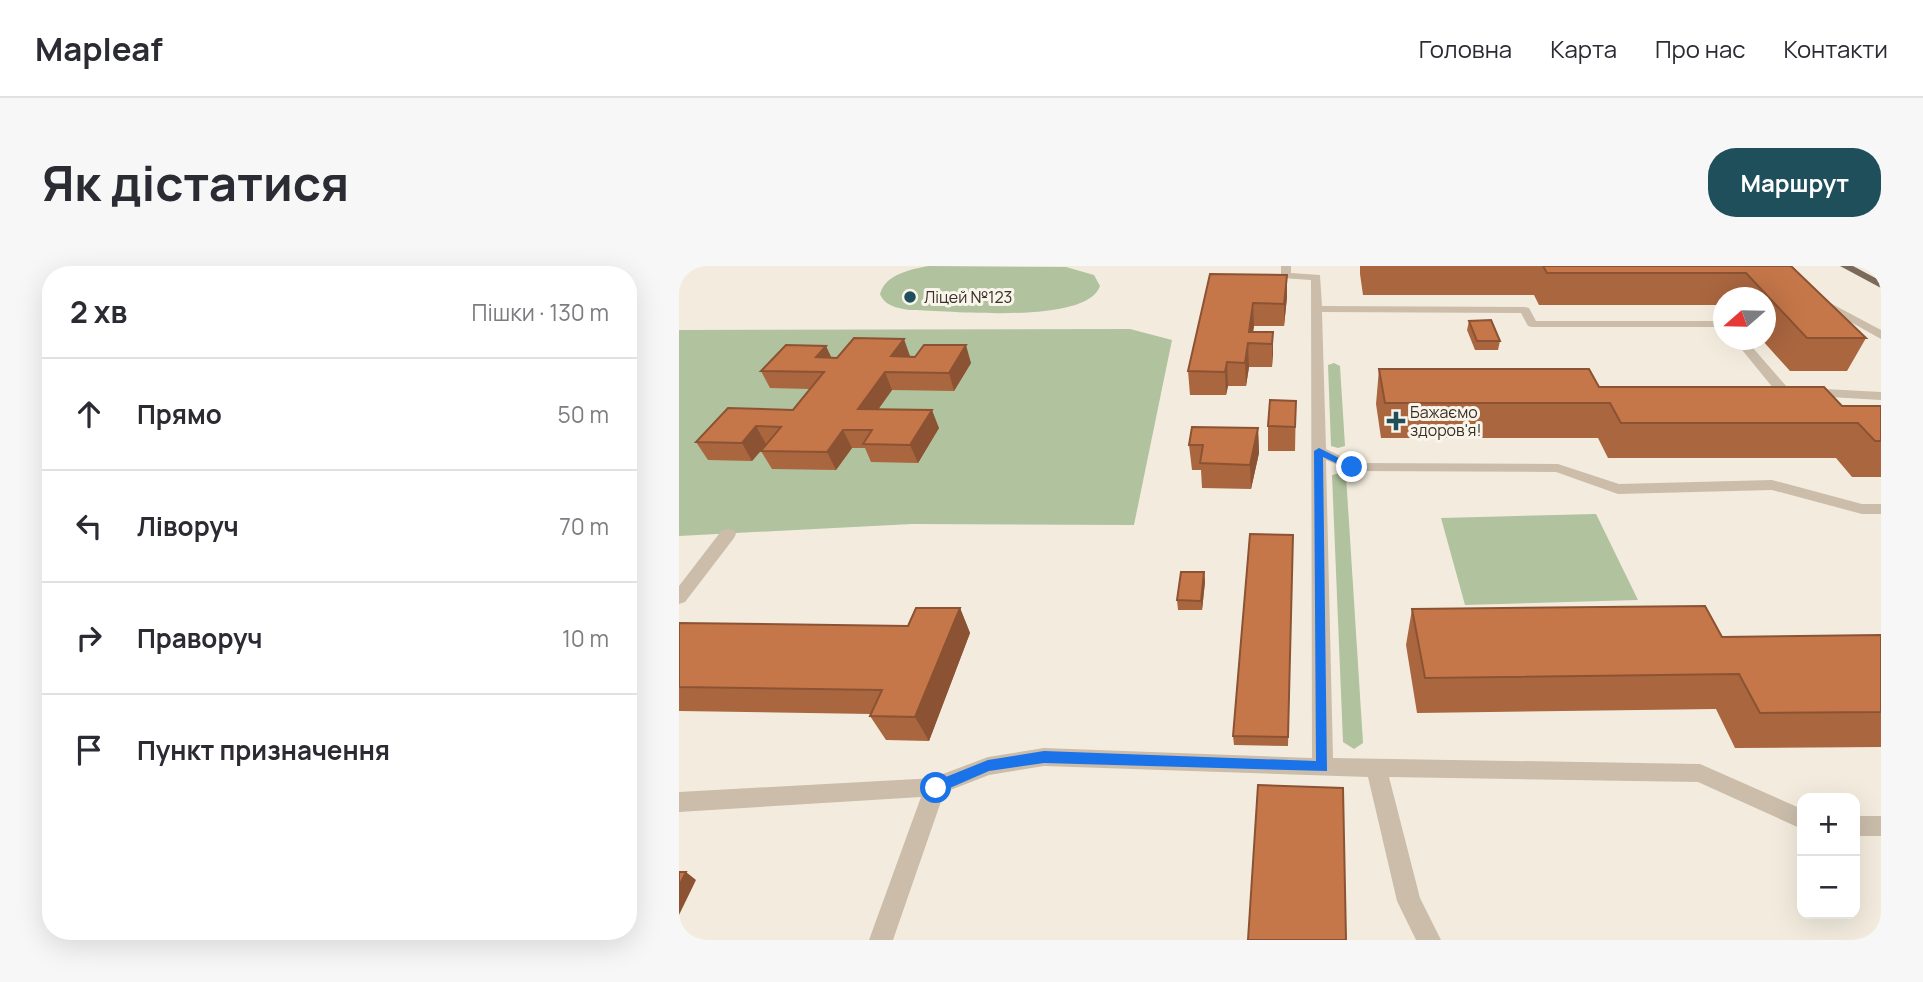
<!DOCTYPE html>
<html lang="uk">
<head>
<meta charset="utf-8">
<style>
	body { margin:0; font-family:Manrope,sans-serif; background:#f7f7f7; color:#2b2b33 }
	.controls { position:absolute; right:21px; bottom:21px; display:grid; overflow:hidden; border-radius:14px; box-shadow:0 7px 28px #0002 }
	.controls button { width:63px; height:63px; display:grid; place-items:center; padding:0; border:0; border-bottom:2px solid #e1e1e2; background:#fff; color:#2b2b33; font:35px sans-serif }
	.compass { position:absolute; left:1034px; top:21px; width:63px; height:63px; border-radius:50%; background:#fff; box-shadow:0 7px 28px #0002; rotate:250deg }
	.stop { position:absolute; width:21px; height:21px; margin:-16px; border:5px solid #1a73e8; border-radius:50%; background:#fff }
	.stop.end { background:#1a73e8; border-color:#fff; box-shadow:0 2px 7px #0008 }
	.list { margin:0; padding:0; list-style:none }
	h2 { display:flex; justify-content:space-between; align-items:center; height:91px; margin:0; padding:0 28px; font-size:30px }
	h2 small { font-size:23px; font-weight:400; color:#7c7c81 }
	.list li { display:grid; grid-template-columns:46px 1fr auto; gap:21px; align-items:center; box-sizing:border-box; height:112px; padding:0 28px; border-top:2px solid #e1e1e2 }
	.list b { display:block; font-size:26px; white-space:nowrap }
	.list em { font-size:23px; font-style:normal; color:#7c7c81 }
	.icon { flex:none; width:38px; height:38px; fill:none; stroke:currentColor; stroke-width:2; stroke-linecap:round; stroke-linejoin:round }
	.map { position:relative; flex:none; width:1202px; height:674px; overflow:hidden; border-radius:28px }
	header { display:flex; align-items:center; gap:42px; box-sizing:border-box; height:98px; padding:0 35px; background:#fff; border-bottom:2px solid #e1e1e2 }
	header strong { font-size:33px }
	nav { display:flex; gap:38px; margin-inline-start:auto; font-size:24px }
	.intro { display:flex; align-items:center; justify-content:space-between; box-sizing:border-box; height:168px; padding:0 42px }
	h1 { margin:0; font-size:49px }
	.button { padding:18px 32px; border-radius:28px; background:#1e4f5b; color:#fff; font-size:24px; font-weight:700 }
	main { display:flex; gap:42px; padding:0 42px }
	aside { flex:1; background:#fff; border-radius:28px; box-shadow:0 7px 28px #0002 }
	.map>svg:first-child { display:block }
</style>
</head>
<body>
<header>
<strong>Mapleaf</strong>
<nav><a>Головна</a><a>Карта</a><a>Про нас</a><a>Контакти</a></nav>
</header>
<div class="intro"><h1>Як дістатися</h1><a class="button">Маршрут</a></div>
<main>
<aside>
<h2>2 хв<small>Пішки · 130 m</small></h2>
<ul class="list">
<li><svg class="icon" aria-label="ahead" viewBox="0 0 24 24"><path d="M12 20V5M6 11l6-6 6 6"/></svg><div><b>Прямо</b></div><em>50 m</em></li>
<li><svg class="icon" aria-label="left" viewBox="0 0 24 24"><path d="M17 20v-9H6M10 6l-5 5 5 5"/></svg><div><b>Ліворуч</b></div><em>70 m</em></li>
<li><svg class="icon" aria-label="right" viewBox="0 0 24 24"><path d="M7 20v-9h11M14 6l5 5-5 5"/></svg><div><b>Праворуч</b></div><em>10 m</em></li>
<li><svg class="icon" aria-label="arrive" viewBox="0 0 24 24"><path d="M6 21V4h12l-3 4 3 4H6"/></svg><div><b>Пункт призначення</b></div></li>
</ul>
</aside>
<div class="map">
<svg width="1202" height="674" viewBox="0 0 1202 674">
	<rect width="100%" height="100%" fill="#f3ecde"/>
	<g fill="#b1c29e">
		<path d="M250 0 387 1 415 9 421 20C407 60 267 44 230 44 218 42 206 40 201 28 206 8 233 3 250 0Z"/>
		<path d="M451 63 493 74 455 259 233 258 0 270V64Z"/>
		<path d="M655 97 661 100 666 180 659 182 652 180 649 99Z"/>
		<path d="M661 207 667 209 684 477 675 483 664 476 653 209Z"/>
		<path d="M917 248 959 334 786 339 762 252Z"/>
	</g>
	<g fill="none" stroke-linecap="round" stroke-linejoin="round">
		<g fill="#cbbdaa" fill-rule="evenodd">
			<path d="M602 0H612V7L641 9 643 40 846 41 850 42 857 55H1044V61H853L849 60 842 47 643 46 647 183 676 197 879 198 940 218 1093 214 1183 238H1202V248H1183L1093 224 939 228 877 206 673 205 647 194 654 492 1021 498 1123 543V563L1019 516 710 511 741 632 762 674H737L718 635 689 511 365 500 310 509 256 530 248 528 245 521 248 514 309 491 365 482 633 492 632 14 602 12Z"/>
			<path d="M1138 30 1202 64V73L1134 35 1132 33Z"/>
			<path d="M1055 74H1067L1108 121 1202 126V134L1099 128Z"/>
			<path d="M49 263 55 264 57 268 55 272 6 336 0 338V320L43 264Z"/>
			<rect x="1176" y="550" width="26" height="20"/>
		</g>
		<path fill="#cbbdaa" fill-rule="evenodd" d="M256 512 264 514 267 521 214 674H190L242 531 0 546V526Z"/>
		<path fill="#7b695b" fill-rule="evenodd" d="M1161 0H1174L1202 15V22Z"/>
	</g>
	<g fill="#aa663f">
		<path d="M681 0H1112L1187 72 1168 105H1111L1083 74H1087V32H1045V39H860L855 29H684L681 8Z"/>
		<path d="M531 8 608 9V31L605 60H575L574 66H594L593 101H570L567 120H549L547 129H511L509 105Z"/>
		<path d="M790 55 821 75 819 84H796L788 64Z"/>
		<path d="M231 90 292 97 275 125 213 124 199 143 260 162 239 197 192 196 186 182H173L157 204 93 203 82 185 88 178 73 195 29 194 17 176 114 144 131 123 91 122 82 105 152 92Z"/>
		<path d="M700 103 1163 140H1202V211H1173L1157 192H929L919 172H702L697 138Z"/>
		<path d="M617 135 616 185H589V160Z"/>
		<path d="M579 162 580 187 572 223 523 222 522 204H513L510 179Z"/>
		<path d="M614 269 609 480 555 479 554 470Z"/>
		<path d="M525 306 526 316 523 344H499L498 334Z"/>
		<path d="M281 342 291 367 250 475 207 474 191 450 192 448 0 445V357L229 360Z"/>
		<path d="M733 343 1043 371 1202 369V481L1056 482 1037 443 738 447 727 379Z"/>
	</g>
	<g fill="#8b5333">
		<path d="M608 9V31L605 60V38Z"/>
		<path d="M574 37 575 60 572 77 570 66Z"/>
		<path d="M594 66V89L593 101V78Z"/>
		<path d="M225 73 231 90 219 107 212 90Z"/>
		<path d="M569 77 570 101 567 120 566 97Z"/>
		<path d="M287 79 292 97 275 125 270 107Z"/>
		<path d="M147 80 155 97 137 91Z"/>
		<path d="M548 96 549 120 547 129 546 106Z"/>
		<path d="M206 106 213 124 187 161 179 143Z"/>
		<path d="M253 144 260 162 239 197 231 179Z"/>
		<path d="M77 160 87 178 73 195 63 177Z"/>
		<path d="M579 162 580 187 572 223 571 199Z"/>
		<path d="M164 164 173 182 157 204 148 186Z"/>
		<path d="M525 306 526 316 523 344 522 335Z"/>
		<path d="M281 342 291 367 250 475 236 451Z"/>
		<path d="M7 606 17 614 0 649V620Z"/>
	</g>
	<g fill="#c67749" stroke="#8b5333" stroke-width="2">
		<path d="M864 0H1112L1187 72H1128L1067 7H868Z"/>
		<path d="M531 8 608 9 605 38 574 37 570 66H594L593 78 569 77 566 97 548 96 546 106 509 105Z"/>
		<path d="M812 54 821 75H798L790 55Z"/>
		<path d="M175 72 225 73 212 90 236 91 245 79H287L270 107 206 106 179 143 253 144 231 179 184 178 193 164H164L148 186 82 185 102 161 77 160 63 177 17 176 49 142 114 144 145 106 82 105 107 79 147 80 137 91 158 92Z"/>
		<path d="M700 103H910L920 121H1145L1163 140H1202V175H1196L1179 157H942L931 137H706Z"/>
		<path d="M591 134 617 135 616 161 589 160Z"/>
		<path d="M513 161 579 162 571 199 521 197 524 179H510Z"/>
		<path d="M571 268 614 269 609 471 554 470Z"/>
		<path d="M502 306H525L522 335 498 334Z"/>
		<path d="M1026 340 1043 371 1202 369V446L1081 447 1060 408 746 412 733 343Z"/>
		<path d="M237 342H281L236 451 191 450 203 424 0 421V357L229 360Z"/>
		<path d="M579 519 664 522 667 674H569Z"/>
		<path d="M0 606H7L0 620Z"/>
	</g>
	<path fill="#1a73e8" d="M640 182 678 201 670 203 644 191 648 505 365 497 310 505 257 528 252 526V517L309 494 365 485 637 495 635 185Z"/>
	<g fill="#1e4f5b" stroke="#faf5eb" stroke-width="2.5">
		<circle cx="231" cy="31" r="7"/>
		<path d="M713.5 144.5h7v7h7v7h-7v7h-7v-7h-7v-7h7z"/>
	</g>
	<g text-anchor="middle" stroke-width="6" stroke-linejoin="round" paint-order="stroke">
		<g font-size="16" fill="#393029" stroke="#faf5eb" text-anchor="start">
			<text x="245" y="37">Ліцей №123</text>
			<text x="731" y="152">Бажаємо<tspan x="731" dy="18">здоров'я!</tspan></text>
		</g>
	</g>
</svg>
<div class="controls">
<button>+</button>
<button>−</button>
</div>
<svg class="compass" viewBox="-18 -18 36 36"><path d="M0-13l5 13h-10z" fill="#e53935"/><path d="M0 13l5-13h-10z" fill="#7c7c81"/></svg>
<div class="stop" style="left:257px;top:522px"></div>
<div class="stop end" style="left:673px;top:201px"></div>
</div>
</main>
</body>
</html>
